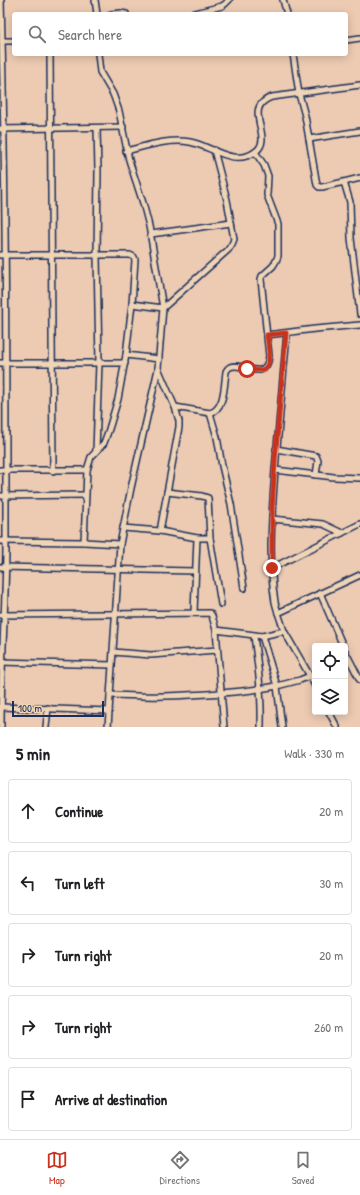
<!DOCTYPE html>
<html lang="en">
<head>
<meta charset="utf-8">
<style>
	body { margin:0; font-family:"Patrick Hand",sans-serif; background:#f2f2f2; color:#202124 }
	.controls { position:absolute; right:12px; bottom:12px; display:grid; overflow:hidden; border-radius:4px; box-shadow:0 2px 10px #0003 }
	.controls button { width:36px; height:36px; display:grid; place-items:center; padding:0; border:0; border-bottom:1px solid #e0e0e0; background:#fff; color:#202124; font:20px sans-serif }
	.scale { position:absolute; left:12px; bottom:10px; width:92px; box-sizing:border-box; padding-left:4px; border:2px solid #1b2f5e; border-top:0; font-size:11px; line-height:14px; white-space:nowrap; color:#1b2f5e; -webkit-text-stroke:3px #efd4b6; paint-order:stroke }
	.stop { position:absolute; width:12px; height:12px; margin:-9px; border:3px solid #c8321e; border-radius:50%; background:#fff }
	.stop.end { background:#c8321e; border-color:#fff; box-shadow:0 1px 4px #0008 }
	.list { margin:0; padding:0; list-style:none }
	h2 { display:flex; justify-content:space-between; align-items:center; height:52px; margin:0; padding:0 16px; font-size:17px }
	h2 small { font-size:13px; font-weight:400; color:#757577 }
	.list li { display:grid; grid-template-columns:26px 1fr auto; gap:12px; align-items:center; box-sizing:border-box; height:64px; margin:0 8px 8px; padding:0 8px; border:1px solid #e0e0e0; border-radius:4px }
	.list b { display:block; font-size:15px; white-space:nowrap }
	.list em { font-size:13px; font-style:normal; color:#757577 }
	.icon { flex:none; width:22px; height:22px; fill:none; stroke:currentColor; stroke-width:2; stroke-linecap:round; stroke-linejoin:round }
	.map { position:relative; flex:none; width:360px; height:727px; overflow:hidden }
	.search { position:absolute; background:#fff; box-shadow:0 2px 10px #0003; left:12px; right:12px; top:12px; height:44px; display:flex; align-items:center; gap:10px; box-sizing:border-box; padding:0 14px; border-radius:4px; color:#757577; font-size:15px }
	.sheet { height:412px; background:#fff }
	nav { display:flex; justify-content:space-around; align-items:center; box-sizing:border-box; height:56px; border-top:1px solid #e0e0e0; background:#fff; font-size:11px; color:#757577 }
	nav a { display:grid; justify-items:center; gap:2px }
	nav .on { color:#c8321e }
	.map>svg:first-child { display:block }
</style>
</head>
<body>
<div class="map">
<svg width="360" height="727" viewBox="0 0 360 727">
	<rect width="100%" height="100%" fill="#edcbb2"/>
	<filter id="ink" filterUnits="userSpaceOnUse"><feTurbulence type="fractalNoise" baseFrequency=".025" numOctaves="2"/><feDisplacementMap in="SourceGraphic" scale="8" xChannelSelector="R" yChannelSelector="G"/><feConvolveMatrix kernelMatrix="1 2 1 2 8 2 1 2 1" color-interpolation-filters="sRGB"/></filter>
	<g filter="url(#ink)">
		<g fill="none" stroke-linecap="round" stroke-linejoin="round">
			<defs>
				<g id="street">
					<path d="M95 0 97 14"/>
					<path d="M283 0 287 14"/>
					<path d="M111 14 121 13 126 14"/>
					<path d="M191 14 222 6 225 4 229 0"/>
					<path d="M346 40 360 38"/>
					<path d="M2 41H14"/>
					<path d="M50 54 53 471"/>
					<path d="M98 54 100 72 113 94 119 111 129 160 143 203 149 226 163 308 158 368 175 407 179 421V427L160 531 197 538 194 612"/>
					<path d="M293 54 299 94 305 116 317 185 319 187H322L344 182 350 202 351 238 360 314"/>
					<path d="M0 129 123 127"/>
					<path d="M309 139 360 131"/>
					<path d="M126 151C146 146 170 138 190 142 212 146 233 167 255 152 276 138 240 108 272 97L360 85"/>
					<path d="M344 182 360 178"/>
					<path d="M151 234 231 223"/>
					<path d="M0 255H130L134 257 135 260 132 304 126 355 118 399 109 429 104 443 91 457 87 470 84 542"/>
					<path d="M132 304 163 308 228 250 232 244 234 239 227 200 214 150"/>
					<path d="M267 335 315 329 360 325"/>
					<path d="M126 355 159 359"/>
					<path d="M0 363H125"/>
					<path d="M175 407 210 413C225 409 224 385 226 372 226 371 228 368 230 367 243 361 266 384 269 356L261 279 262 276 273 266 276 261 278 256V224L267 195 268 176 264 165 255 152"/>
					<path d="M210 413 217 437 222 466 231 504 244 588"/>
					<path d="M276 449 316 456 318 461 316 475"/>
					<path d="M96 451 99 363 97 255 98 170 97 128"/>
					<path d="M0 470H87"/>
					<path d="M275 470 287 333"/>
					<path d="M167 492 202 496 208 498 210 538"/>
					<path d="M0 496 85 495"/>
					<path d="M272 519 323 524 342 533"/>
					<path d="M123 528 160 531"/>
					<path d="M197 538H210L221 604"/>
					<path d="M0 541 84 542 120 544"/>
					<path d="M0 567 195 571"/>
					<path d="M272 568 360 524"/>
					<path d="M320 593 343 646"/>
					<path d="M278 613 360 575"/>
					<path d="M0 615 210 613 212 616 216 630 224 727"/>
					<path d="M216 630 262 636 284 631C281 621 277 611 275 602 268 559 272 514 275 470L334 477 360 478"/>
					<path d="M284 631 310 676"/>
					<path d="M254 636C258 666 262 696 261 727"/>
					<path d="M262 636 277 686 300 680 310 676 315 686"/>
					<path d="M345 651 360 680"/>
					<path d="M113 652 151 655 217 650"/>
					<path d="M0 662 112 665"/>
					<path d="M110 695C127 695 145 697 163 696 200 695 239 693 277 686L282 727"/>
					<path d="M0 707 109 711"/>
					<path d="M329 712 337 727"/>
					<path d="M1 727C1 665 6 603 6 541 6 360 6 180 1 0"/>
					<path d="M46 727 48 708"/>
					<path d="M108 727 120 544 131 488 158 369"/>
				</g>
			</defs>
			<use href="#street" stroke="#1b2f5e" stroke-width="8"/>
			<use href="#street" stroke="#efd4b6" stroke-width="5"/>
		</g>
	</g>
	<g fill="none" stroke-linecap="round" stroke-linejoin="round" filter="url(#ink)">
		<path stroke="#c8321e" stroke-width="5" d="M247 369C252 370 259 371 264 369 273 364 268 343 267 335L286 333 275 460 272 509V568"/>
	</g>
</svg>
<div class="controls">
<button><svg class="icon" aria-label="locate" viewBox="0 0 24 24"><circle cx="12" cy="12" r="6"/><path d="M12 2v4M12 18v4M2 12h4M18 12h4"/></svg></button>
<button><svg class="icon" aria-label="layers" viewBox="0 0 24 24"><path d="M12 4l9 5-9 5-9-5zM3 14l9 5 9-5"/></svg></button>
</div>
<div class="scale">100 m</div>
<div class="stop" style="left:247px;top:369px"></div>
<div class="stop end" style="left:272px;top:568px"></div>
<div class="search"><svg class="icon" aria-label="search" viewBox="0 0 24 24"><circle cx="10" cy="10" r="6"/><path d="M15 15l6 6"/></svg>Search here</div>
</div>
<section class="sheet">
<h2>5 min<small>Walk · 330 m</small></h2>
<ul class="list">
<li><svg class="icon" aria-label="ahead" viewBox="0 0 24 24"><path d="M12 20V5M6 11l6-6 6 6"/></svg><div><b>Continue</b></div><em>20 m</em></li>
<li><svg class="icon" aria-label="left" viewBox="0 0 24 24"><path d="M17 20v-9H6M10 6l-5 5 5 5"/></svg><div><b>Turn left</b></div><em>30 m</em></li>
<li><svg class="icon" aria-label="right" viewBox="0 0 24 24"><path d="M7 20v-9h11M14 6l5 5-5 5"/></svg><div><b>Turn right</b></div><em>20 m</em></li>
<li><svg class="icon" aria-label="right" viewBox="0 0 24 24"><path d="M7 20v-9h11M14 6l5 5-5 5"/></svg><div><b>Turn right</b></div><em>260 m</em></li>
<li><svg class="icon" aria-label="arrive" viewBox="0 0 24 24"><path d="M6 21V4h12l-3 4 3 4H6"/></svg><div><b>Arrive at destination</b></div></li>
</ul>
</section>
<nav>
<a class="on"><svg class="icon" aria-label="map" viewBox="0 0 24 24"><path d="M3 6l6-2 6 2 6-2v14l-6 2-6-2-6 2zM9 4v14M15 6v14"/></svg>Map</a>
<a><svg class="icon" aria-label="directions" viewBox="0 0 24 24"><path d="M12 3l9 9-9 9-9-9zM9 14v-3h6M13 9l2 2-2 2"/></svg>Directions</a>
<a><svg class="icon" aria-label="saved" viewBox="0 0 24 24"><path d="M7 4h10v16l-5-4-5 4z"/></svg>Saved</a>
</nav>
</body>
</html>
